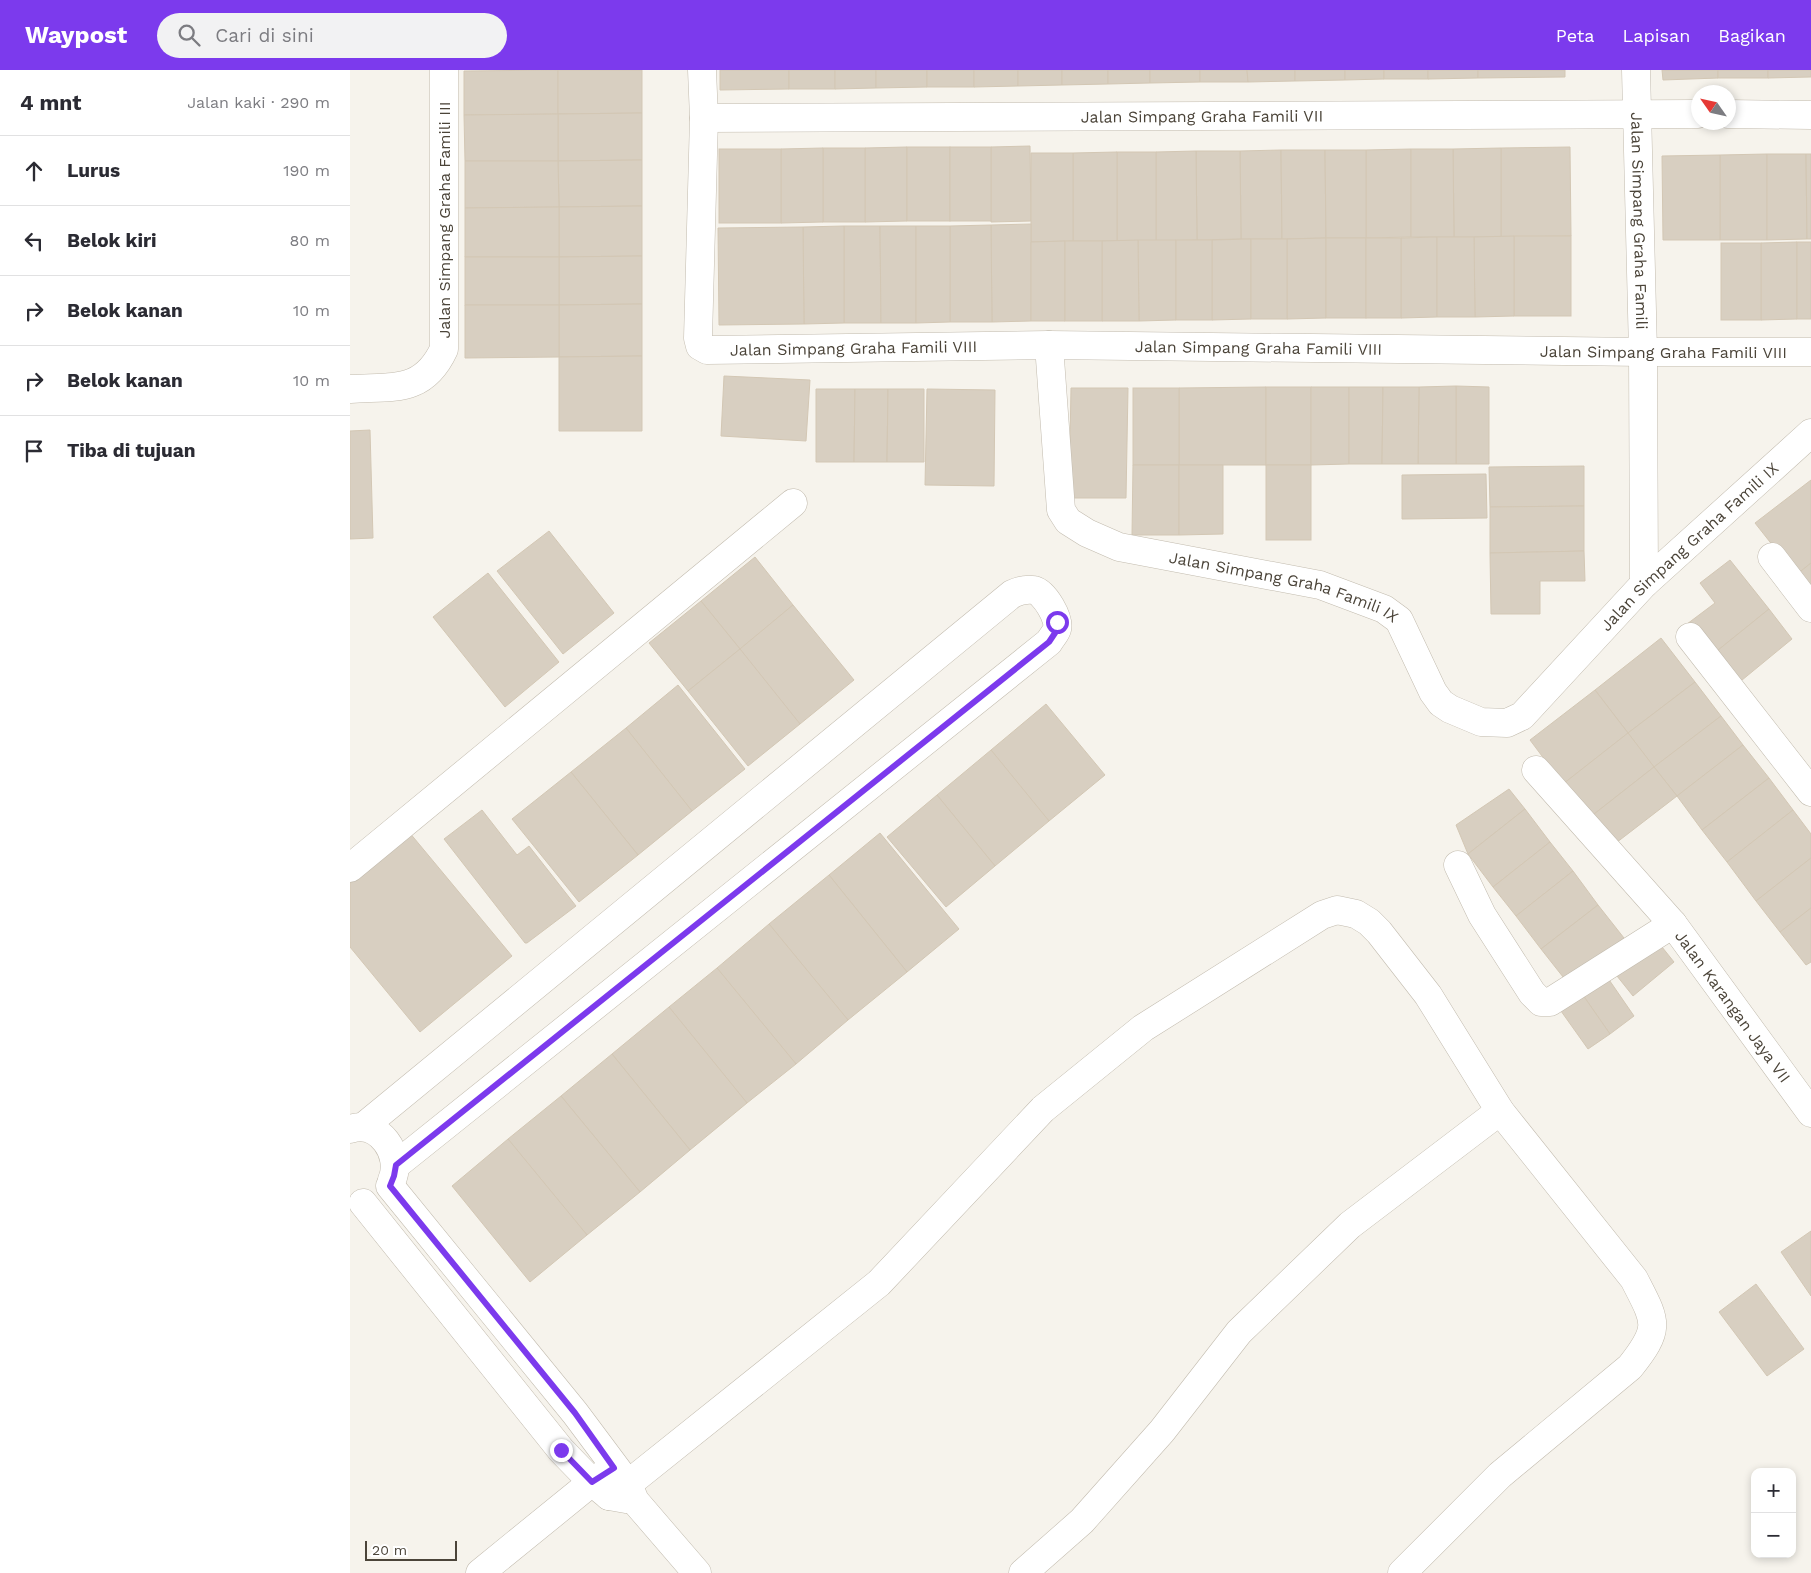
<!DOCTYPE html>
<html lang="id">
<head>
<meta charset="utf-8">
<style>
	body { margin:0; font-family:"Work Sans",sans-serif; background:#f2f2f3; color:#2b2b33 }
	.controls { position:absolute; right:15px; bottom:15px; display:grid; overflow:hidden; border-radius:10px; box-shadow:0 2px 8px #0003 }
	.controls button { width:45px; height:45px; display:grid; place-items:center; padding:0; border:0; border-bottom:1px solid #e1e1e2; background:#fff; color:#2b2b33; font:25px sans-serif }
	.compass { position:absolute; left:1341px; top:15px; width:45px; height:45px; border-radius:50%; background:#fff; box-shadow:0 2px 8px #0003; rotate:304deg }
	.scale { position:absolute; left:15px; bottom:12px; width:92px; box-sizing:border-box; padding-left:5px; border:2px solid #4b4439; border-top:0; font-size:14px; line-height:18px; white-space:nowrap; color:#4b4439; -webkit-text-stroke:4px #fff; paint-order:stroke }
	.stop { position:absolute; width:15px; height:15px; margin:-11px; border:4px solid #7c3aed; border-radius:50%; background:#fff }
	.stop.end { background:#7c3aed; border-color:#fff; box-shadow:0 1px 5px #0008 }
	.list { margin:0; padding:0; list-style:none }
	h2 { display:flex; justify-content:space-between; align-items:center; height:65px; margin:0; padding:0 20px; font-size:21px }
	h2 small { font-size:16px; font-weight:400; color:#7c7c81 }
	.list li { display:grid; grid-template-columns:32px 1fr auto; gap:15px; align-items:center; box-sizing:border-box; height:70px; padding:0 20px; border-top:1px solid #e1e1e2 }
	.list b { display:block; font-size:19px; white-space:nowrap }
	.list em { font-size:16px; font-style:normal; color:#7c7c81 }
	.icon { flex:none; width:28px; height:28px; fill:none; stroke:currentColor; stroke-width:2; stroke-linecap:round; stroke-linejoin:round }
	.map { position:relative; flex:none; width:1461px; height:1503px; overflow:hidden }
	header { display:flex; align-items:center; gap:30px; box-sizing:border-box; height:70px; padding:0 25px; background:#7c3aed; color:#fff }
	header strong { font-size:24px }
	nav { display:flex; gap:28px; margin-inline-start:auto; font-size:18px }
	.search { width:350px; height:45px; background:#f2f2f3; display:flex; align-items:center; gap:12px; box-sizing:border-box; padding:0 18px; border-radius:28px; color:#7c7c81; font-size:19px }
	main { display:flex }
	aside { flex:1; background:#fff }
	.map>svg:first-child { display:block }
</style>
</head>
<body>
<header>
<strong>Waypost</strong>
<div class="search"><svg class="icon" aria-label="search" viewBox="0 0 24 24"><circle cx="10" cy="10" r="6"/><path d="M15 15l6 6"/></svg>Cari di sini</div>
<nav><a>Peta</a><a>Lapisan</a><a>Bagikan</a></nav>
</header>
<main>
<aside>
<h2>4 mnt<small>Jalan kaki · 290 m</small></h2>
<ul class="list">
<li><svg class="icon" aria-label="ahead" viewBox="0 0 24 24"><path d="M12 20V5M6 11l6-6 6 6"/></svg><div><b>Lurus</b></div><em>190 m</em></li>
<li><svg class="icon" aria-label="left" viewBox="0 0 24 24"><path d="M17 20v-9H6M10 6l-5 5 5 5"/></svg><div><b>Belok kiri</b></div><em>80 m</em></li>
<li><svg class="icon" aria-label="right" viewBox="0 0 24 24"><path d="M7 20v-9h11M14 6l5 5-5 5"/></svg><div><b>Belok kanan</b></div><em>10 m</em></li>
<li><svg class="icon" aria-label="right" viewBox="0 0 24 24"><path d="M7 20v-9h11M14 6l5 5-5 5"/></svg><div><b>Belok kanan</b></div><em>10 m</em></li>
<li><svg class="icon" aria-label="arrive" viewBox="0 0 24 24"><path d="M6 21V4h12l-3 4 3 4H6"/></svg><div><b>Tiba di tujuan</b></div></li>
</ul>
</aside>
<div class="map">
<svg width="1461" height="1503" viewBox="0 0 1461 1503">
	<rect width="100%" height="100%" fill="#f6f3ec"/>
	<g fill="#d8cfc1" stroke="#d3c7b4">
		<path d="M208 0V44L114 45V1Z"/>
		<path d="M208 0H292V43L208 44Z"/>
		<path d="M370 0H439V19L370 20Z"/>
		<rect x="439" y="0" width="46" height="19"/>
		<path d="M485 0H526V18L485 19Z"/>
		<path d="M526 0H577V17L526 18Z"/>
		<rect x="577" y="0" width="47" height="17"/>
		<path d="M624 0H668V16L624 17Z"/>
		<path d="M668 0H712V15L668 16Z"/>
		<path d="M712 0H758V14L712 15Z"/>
		<path d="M758 0H800V13L758 14Z"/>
		<path d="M800 0H850V12L800 13Z"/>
		<path d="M850 0H897L898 12H850Z"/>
		<path d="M897 0H945V11L898 12Z"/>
		<path d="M945 0H995V10L945 11Z"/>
		<path d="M995 0H1034V9L995 10Z"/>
		<rect x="1034" y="0" width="44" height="9"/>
		<path d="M1078 0H1128V8L1078 9Z"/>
		<path d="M1128 0H1215V7L1128 8Z"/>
		<path d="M1312 0H1368V8L1313 10Z"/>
		<rect x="1368" y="0" width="50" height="8"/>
		<path d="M1418 0H1461V7L1418 8Z"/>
		<path d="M292 43V90L208 91V44Z"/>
		<path d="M208 44V91H115L114 45Z"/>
		<path d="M680 76 681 151 641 152V77Z"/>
		<path d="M557 77V151L515 152V78Z"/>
		<rect x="557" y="77" width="43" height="74"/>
		<rect x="600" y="77" width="41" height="74"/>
		<path d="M1220 77 1221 166 1151 167V78Z"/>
		<rect x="473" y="78" width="42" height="74"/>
		<path d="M473 78V152L431 153V79Z"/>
		<path d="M1151 78V167H1104L1103 79Z"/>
		<rect x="369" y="79" width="62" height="74"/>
		<path d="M1061 79V167L1016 168V80Z"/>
		<path d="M1061 79H1103L1104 167H1061Z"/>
		<path d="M931 80 932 169H891L890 81Z"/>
		<path d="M931 80H975L976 168 932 169Z"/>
		<path d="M975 80H1016V168H976Z"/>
		<path d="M846 81H890L891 169 847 170Z"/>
		<path d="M846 81 847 170 806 171V82Z"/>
		<rect x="767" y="82" width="39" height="89"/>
		<path d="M767 82V171H723V83Z"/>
		<path d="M681 83H723V171L681 172Z"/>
		<path d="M1417 84V170H1370V85Z"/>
		<path d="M1417 84H1456L1457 169 1417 170Z"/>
		<path d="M1456 84H1461V169H1457Z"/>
		<path d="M1370 85V170H1313L1312 86Z"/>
		<path d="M292 90V136L209 137 208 91Z"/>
		<path d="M115 91H208L209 137 115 138Z"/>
		<path d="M292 136V186L209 187V137Z"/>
		<path d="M209 137V187H115V138Z"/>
		<path d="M681 154V251L642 252 641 155Z"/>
		<path d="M641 155 642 252H600V156Z"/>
		<path d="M494 156H530L531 253H494Z"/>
		<path d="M494 156V253L454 254 453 157Z"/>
		<path d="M530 156H566V253H531Z"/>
		<path d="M566 156H600V252L566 253Z"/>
		<path d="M453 157 454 254 369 255 368 158Z"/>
		<rect x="1164" y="166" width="57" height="80"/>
		<path d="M1164 166V246L1125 247 1124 167Z"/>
		<path d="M1087 167V247L1051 248V168Z"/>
		<path d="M1087 167H1124L1125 247H1087Z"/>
		<path d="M976 168V248L937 249V169Z"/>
		<rect x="976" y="168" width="40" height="80"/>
		<rect x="1016" y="168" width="35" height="80"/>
		<path d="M901 169V249L862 250V170Z"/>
		<rect x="901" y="169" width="36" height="80"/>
		<path d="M788 170H826V250L789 251Z"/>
		<path d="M788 170 789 251H752V171Z"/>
		<rect x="826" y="170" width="36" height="80"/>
		<path d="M715 171V251H681V172Z"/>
		<rect x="715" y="171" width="37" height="80"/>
		<path d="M1447 172V249L1411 250V173Z"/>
		<rect x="1447" y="172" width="14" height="77"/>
		<rect x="1371" y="173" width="40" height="77"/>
		<path d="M292 186V234L209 235V187Z"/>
		<rect x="115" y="187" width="94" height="48"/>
		<path d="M292 234V286L209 287V235Z"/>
		<path d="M115 235H209V287L115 288Z"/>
		<path d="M292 286V361H209V287Z"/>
		<path d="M374 306 460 310 456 371 371 366Z"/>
		<path d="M1106 316 1139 317V394H1106Z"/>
		<path d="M1106 316V394H1068L1069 317Z"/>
		<path d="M916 317V395H829V318Z"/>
		<rect x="916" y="317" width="45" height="78"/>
		<path d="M961 317H999V394L961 395Z"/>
		<path d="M999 317H1033L1032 394H999Z"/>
		<path d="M1033 317H1069L1068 394H1032Z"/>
		<path d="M721 318H778L776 428H719Z"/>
		<rect x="783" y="318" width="46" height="77"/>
		<path d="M466 319H505L504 392H466Z"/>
		<path d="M505 319H538L537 392H504Z"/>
		<path d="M538 319H574V392H537Z"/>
		<path d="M577 319 645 320 644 416 575 415Z"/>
		<path d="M20 360 23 468 0 469V361Z"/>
		<path d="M783 395H829V465H782Z"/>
		<path d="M829 395H873V464L829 465Z"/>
		<rect x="916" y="395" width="45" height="75"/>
		<path d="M1234 396V436L1140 437 1139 397Z"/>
		<path d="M1136 404 1137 448 1052 449V405Z"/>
		<path d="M1461 410V493L1446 505 1405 453Z"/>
		<path d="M1234 436V481L1140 483V437Z"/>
		<path d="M199 461 264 543 213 584 147 501Z"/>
		<path d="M1234 481 1235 511H1190V544H1141L1140 483Z"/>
		<path d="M405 487 443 535 390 579 351 531Z"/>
		<path d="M1380 490 1419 539 1362 585 1337 554 1365 533 1350 513Z"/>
		<path d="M1461 493V525L1446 505Z"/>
		<path d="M138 503 209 592 155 637 83 547Z"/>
		<path d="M351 531 390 579 338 621 299 573Z"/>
		<path d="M443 535 504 610 450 654 390 579Z"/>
		<path d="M1419 539 1442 569 1386 615 1362 585Z"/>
		<path d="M1311 568 1345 612 1278 663 1245 620Z"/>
		<path d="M390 579 450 654 398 696 338 621Z"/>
		<path d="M1345 612 1371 646 1304 697 1278 663Z"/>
		<path d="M328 615 395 699 342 741 276 658Z"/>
		<path d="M1245 620 1278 663 1213 714 1180 670Z"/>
		<path d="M696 634 755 705 699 751 641 680Z"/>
		<path d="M1371 646 1393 675 1327 726 1304 697Z"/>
		<path d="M276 658 342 741 288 785 221 702Z"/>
		<path d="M1278 663 1304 697 1239 748 1213 714Z"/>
		<path d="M1393 675 1419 708 1352 760 1327 726Z"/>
		<path d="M641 680 699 751 645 796 587 725Z"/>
		<path d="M1304 697 1327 726 1262 776 1239 748Z"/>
		<path d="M221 702 288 785 229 832 162 749Z"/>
		<path d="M1419 708 1443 740 1377 792 1352 760Z"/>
		<path d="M1159 719 1175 739 1118 784 1106 755Z"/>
		<path d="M587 725 645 796 596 837 537 767Z"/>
		<path d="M1175 739 1200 772 1143 817 1118 784Z"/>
		<path d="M132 740 167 785 179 776 226 836 177 873H175L94 769Z"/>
		<path d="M1443 740 1461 764V788L1406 831 1377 792Z"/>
		<path d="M59 762 162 886 70 962 0 877V811Z"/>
		<path d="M530 763 609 859 557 902 479 805Z"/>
		<path d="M1200 772 1223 801 1166 846 1143 817Z"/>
		<path d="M1461 788V838L1430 862 1406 831Z"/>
		<path d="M1223 801 1248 835 1191 879 1166 846Z"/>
		<path d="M479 805 557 902 498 950 419 854Z"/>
		<path d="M1248 835 1274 868 1217 912 1191 879Z"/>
		<path d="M1461 838V892L1456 895 1430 862Z"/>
		<path d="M419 854 498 950 446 994 367 898Z"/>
		<path d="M1304 867 1324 892 1283 926 1263 901Z"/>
		<path d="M367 898 446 994 397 1033 319 937Z"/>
		<path d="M1253 901 1284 946 1260 964 1228 918Z"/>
		<path d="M1228 918 1260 964 1238 979 1206 934Z"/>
		<path d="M319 937 397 1033 340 1080 262 984Z"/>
		<path d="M262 984 340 1080 290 1122 211 1026Z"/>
		<path d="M211 1026 290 1122 237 1165 158 1069Z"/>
		<path d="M158 1069 237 1165 180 1212 102 1116Z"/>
		<path d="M1461 1161V1226L1431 1182Z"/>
		<path d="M1406 1214 1454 1279 1417 1306 1369 1242Z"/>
	</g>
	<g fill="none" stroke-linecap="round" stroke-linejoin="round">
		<defs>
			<g id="minor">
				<path id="s1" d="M352 0 354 48 348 268 350 276 357 280 699 275 1293 282H1461"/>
				<path id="s2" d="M1286 0 1293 282 1294 514"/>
				<path d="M1378 44 1461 45"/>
				<path id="s3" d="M354 48 1348 44"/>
				<path id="s4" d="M699 275 711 440 718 451 737 463 769 477 970 515 1034 539 1049 550 1083 622 1091 633 1100 639 1131 652 1157 653 1172 646 1294 514 1461 363"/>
				<path d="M0 319C43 316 73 324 94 279V0"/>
				<path d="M1422 487 1461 538"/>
				<path d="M1340 567 1461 722"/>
				<path id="s5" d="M1186 700 1323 854 1461 1043"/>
				<path d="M1108 795 1132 845 1182 923 1191 932H1200L1323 854"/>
				<path d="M0 798 443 433"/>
				<path d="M13 1057 662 524C668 521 677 519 684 520 695 523 710 549 707 559 706 563 701 568 699 572L46 1095"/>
				<path d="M0 1059C29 1049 53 1085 42 1110"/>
				<path d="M40 1116 225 1343 278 1414 285 1431 347 1503"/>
				<path d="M13 1133 211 1380 242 1412 259 1426 276 1429"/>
				<path d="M259 1426 278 1414 529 1213 693 1039 793 958 972 845 987 840 1006 844 1019 852 1029 862 1078 925 1150 1041 1284 1209C1306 1252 1312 1257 1280 1297L1150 1405 1052 1503"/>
				<path d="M130 1503 242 1412 257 1402"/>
				<path d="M673 1503 732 1451 812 1361 889 1262 1000 1155 1150 1041"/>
			</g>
		</defs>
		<use href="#minor" stroke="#c2bbae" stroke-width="29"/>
		<use href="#minor" stroke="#fff" stroke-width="28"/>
	</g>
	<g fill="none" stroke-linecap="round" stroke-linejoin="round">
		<path stroke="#7c3aed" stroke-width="6" d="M211 1380 242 1412 264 1398 225 1343 40 1116 44 1106 46 1095 699 572 707 560V552"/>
	</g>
	<g text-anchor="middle" stroke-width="4" stroke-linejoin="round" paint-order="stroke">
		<g font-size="16" fill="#4b4439" stroke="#fff">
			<text dy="6" stroke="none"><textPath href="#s3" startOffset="498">Jalan Simpang Graha Famili VII</textPath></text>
			<text transform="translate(94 150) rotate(-90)" y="6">Jalan Simpang Graha Famili III</text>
			<text dy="6" stroke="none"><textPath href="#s2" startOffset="151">Jalan Simpang Graha Famili</textPath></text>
			<text dy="6" stroke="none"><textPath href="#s1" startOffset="836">Jalan Simpang Graha Famili VIII</textPath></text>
			<text dy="6" stroke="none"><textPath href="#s1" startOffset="431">Jalan Simpang Graha Famili VIII</textPath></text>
			<text dy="6" stroke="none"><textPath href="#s1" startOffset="1241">Jalan Simpang Graha Famili VIII</textPath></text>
			<text dy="6" stroke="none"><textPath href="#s4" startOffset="946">Jalan Simpang Graha Famili IX</textPath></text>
			<text dy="6" stroke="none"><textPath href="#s4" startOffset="406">Jalan Simpang Graha Famili IX</textPath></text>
			<text dy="6" stroke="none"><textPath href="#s5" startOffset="308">Jalan Karangan Jaya VII</textPath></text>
		</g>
	</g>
</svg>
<div class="controls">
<button>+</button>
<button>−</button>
</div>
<svg class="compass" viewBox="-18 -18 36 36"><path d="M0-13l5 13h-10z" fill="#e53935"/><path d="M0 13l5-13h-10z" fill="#7c7c81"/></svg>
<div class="scale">20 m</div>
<div class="stop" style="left:707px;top:552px"></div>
<div class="stop end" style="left:211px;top:1380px"></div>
</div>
</main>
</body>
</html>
